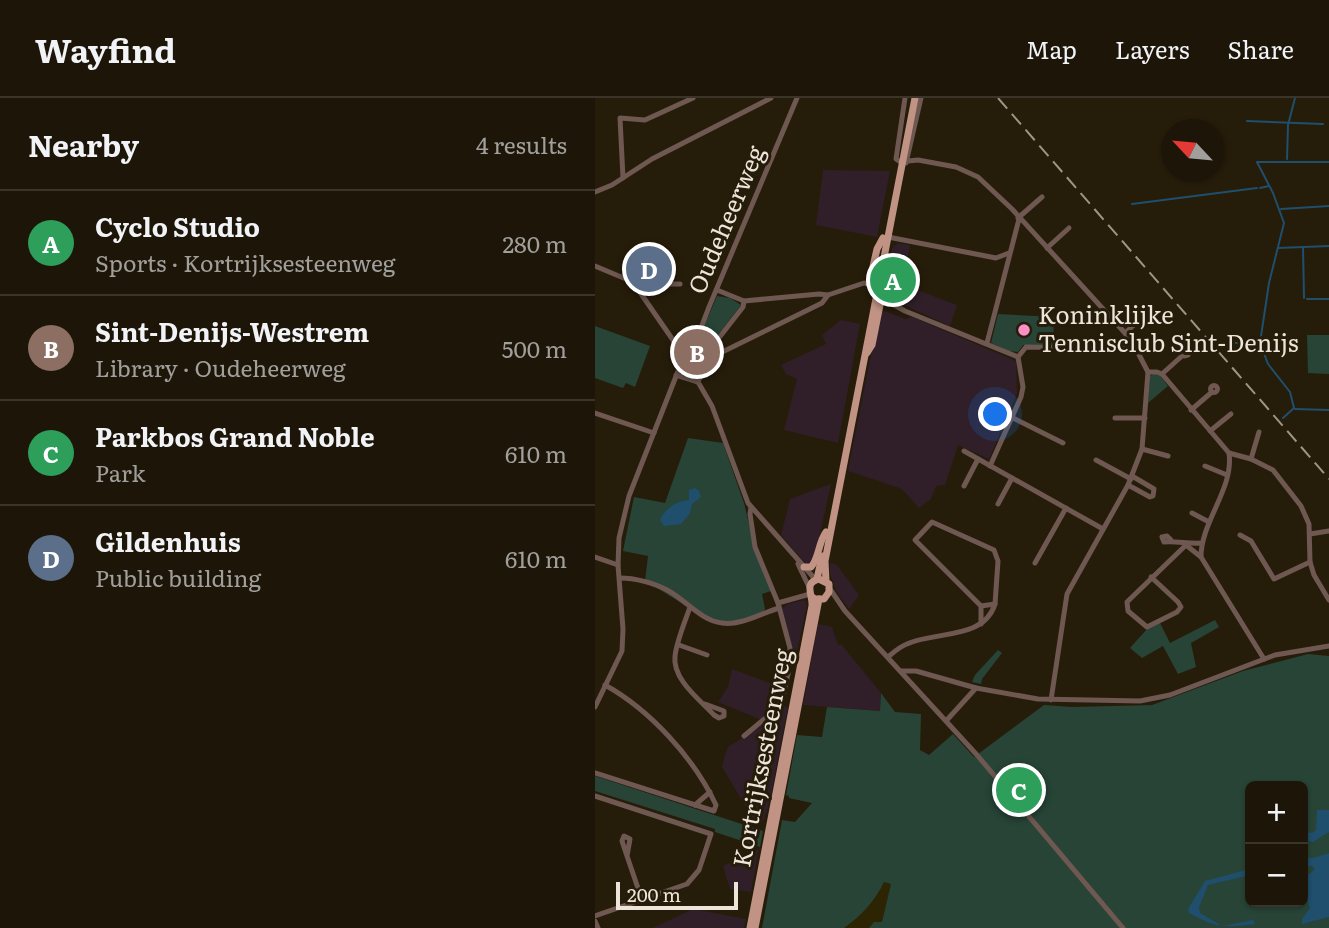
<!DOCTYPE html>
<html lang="en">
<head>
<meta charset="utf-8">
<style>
	body { margin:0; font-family:Literata,serif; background:#292216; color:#f1f3f6 }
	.controls { position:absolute; right:21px; bottom:21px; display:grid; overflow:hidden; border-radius:10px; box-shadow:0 2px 5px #0004 }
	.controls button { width:63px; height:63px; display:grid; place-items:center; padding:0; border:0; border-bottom:2px solid #3a3429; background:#1c1508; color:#f1f3f6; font:35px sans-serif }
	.compass { position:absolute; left:566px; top:21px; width:63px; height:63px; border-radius:50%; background:#1c1508; box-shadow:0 2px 5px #0004; rotate:296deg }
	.scale { position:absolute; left:21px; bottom:18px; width:122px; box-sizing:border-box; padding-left:7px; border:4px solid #ede5da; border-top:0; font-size:19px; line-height:24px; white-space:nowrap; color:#ede5da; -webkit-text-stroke:5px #261c0a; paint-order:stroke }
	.you { position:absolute; left:401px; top:317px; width:24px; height:24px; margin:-18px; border:5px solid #fff; border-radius:50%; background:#1a73e8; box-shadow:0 0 0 10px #1a73e833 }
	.badge { display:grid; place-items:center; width:46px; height:46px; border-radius:50%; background:#fb8fc4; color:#fff; font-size:23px; font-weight:700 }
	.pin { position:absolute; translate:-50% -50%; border:4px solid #fff; box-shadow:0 2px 7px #0006 }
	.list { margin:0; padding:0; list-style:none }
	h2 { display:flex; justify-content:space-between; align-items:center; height:91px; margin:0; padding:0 28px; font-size:30px }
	h2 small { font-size:23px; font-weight:400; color:#a09f9c }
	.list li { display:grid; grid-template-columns:46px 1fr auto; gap:21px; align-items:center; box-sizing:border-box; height:105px; padding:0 28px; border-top:2px solid #3a3429 }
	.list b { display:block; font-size:26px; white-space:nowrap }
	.list p { margin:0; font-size:23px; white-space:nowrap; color:#a09f9c }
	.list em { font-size:23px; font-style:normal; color:#a09f9c }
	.map { position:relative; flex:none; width:734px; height:830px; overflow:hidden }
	header { display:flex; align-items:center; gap:42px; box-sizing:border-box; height:98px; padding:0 35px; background:#1c1508; border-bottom:2px solid #3a3429 }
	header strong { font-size:33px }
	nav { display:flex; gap:38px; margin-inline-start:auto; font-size:24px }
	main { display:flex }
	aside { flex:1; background:#1c1508 }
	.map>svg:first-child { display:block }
</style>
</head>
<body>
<header>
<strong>Wayfind</strong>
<nav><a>Map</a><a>Layers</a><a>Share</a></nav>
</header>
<main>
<aside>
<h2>Nearby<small>4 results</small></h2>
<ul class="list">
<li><span class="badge" style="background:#2e9e5b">A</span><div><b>Cyclo Studio</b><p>Sports · Kortrijksesteenweg</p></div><em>280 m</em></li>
<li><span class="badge" style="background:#8d6e63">B</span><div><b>Sint-Denijs-Westrem</b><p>Library · Oudeheerweg</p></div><em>500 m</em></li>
<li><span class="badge" style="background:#2e9e5b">C</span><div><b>Parkbos Grand Noble</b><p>Park</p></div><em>610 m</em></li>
<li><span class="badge" style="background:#5c6f8a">D</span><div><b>Gildenhuis</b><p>Public building</p></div><em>610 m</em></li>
</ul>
</aside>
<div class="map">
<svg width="734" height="830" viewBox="0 0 734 830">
	<rect width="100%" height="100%" fill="#261c0a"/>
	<g fill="#301f28">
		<path d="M228 72 295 73 282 139 221 127Z"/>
		<path d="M303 145 315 147 310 176 322 179 320 191 362 207 355 228 294 200 289 189 297 150Z"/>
		<path d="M290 213 310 221 317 219 421 263 422 295 394 361 363 347 350 387 341 388 336 401 324 410 307 391 253 373 276 257 279 251 287 214Z"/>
		<path d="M246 222 265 226 243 345 189 332 202 281 191 276 186 267 231 246 227 237Z"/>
		<path d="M236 386 222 450 218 462 211 466 186 437 195 401Z"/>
		<path d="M235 465 241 466 264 497 254 511 241 493 235 475Z"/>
		<path d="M210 502 212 507 202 553 198 551 186 511 193 506Z"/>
		<path d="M223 526 237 529 243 547 246 546 286 595 285 613 208 607Z"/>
		<path d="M137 571 188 590 186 604 169 623 123 604 133 589Z"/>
		<path d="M188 608 193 609 174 707 168 724 161 726 127 669 130 657 133 649 163 630Z"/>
		<path d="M164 751 156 794 135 791 128 768Z"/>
		<path d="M98 811 151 821 149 830H58Z"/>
	</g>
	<g fill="#274437" fill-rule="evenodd">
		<path d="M122 198 135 200 146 207 112 251 101 248Z"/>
		<path d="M403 216 459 219 458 247H428L423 254 414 253 396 245Z"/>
		<path d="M0 228 55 248 40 289 31 285 28 290 0 280Z"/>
		<path d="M712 237H734V276L713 275Z"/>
		<path d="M560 275 565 277 573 288 553 305 555 278Z"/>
		<path d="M93 340 128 345 149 405 159 447 176 493 167 496 170 511 168 514C156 518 143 524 130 523 110 523 69 493 50 483L53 458 28 453 39 399 70 405Z"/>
		<path d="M620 522 624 529 596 545 601 569 583 576 568 548 547 560 535 550 552 531 565 525 575 545Z"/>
		<path d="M403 552 407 555 387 581 386 586 377 584 380 577Z"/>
		<path d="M713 556 734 558V830H167L187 722 200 724 217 705 194 700V698L191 697 202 637 227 639 232 609 285 613 286 595 300 614 326 616 325 652 334 657 358 636 379 659 449 607 477 609 557 607 648 573ZM655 688H708V804H655Z"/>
		<path d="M0 678 168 733 165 749 120 734V731L0 693Z"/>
	</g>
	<path fill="#2c2403" d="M289 784 296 786 287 824H279L274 830H249C266 818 280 803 289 784Z"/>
	<g fill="#1f4f6c">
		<path d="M100 390 104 393 106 399 97 406 95 415 86 426 69 428 65 422C70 410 84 402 94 402V392Z"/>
		<path d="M722 712H734V734L718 744 708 742V734L717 735 721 732Z"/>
		<path d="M734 755V819L707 826V821L715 810 708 790V782L720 771 717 768 708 770V759L718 760Z"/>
		<path d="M655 771V777L613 787 604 809 605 815 627 828 658 822 660 826C628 830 621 830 594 815L593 811 610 783Z"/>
	</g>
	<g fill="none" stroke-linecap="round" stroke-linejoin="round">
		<g stroke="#1f4f6c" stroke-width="2">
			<path d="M652 23 728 26"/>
			<path d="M692 61 693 27 700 0"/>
			<path d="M665 90 674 88"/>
			<path d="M537 106 662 90"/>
			<path d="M686 111 734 108"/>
			<path d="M708 149 709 200"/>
			<path d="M683 150 734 148"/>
			<path d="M712 201H734"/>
			<path d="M637 245H664"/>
			<path d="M700 311 734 312"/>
			<path d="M688 320 699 310 695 294 673 266 665 245 674 185 689 125 678 95 662 64H734"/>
		</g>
		<g stroke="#6e5851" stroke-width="5">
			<path d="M304 63 301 61 310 0"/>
			<path d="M313 63 323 62 361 69 383 79 417 111 530 235 540 249 553 274 547 351 533 387 472 496 456 602"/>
			<path d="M311 65 326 0"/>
			<path d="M28 80 25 20 50 22 98 0"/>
			<path d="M0 94 17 87 57 61 176 0"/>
			<path d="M423 120 447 99"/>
			<path d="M293 139 401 160 414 155"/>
			<path d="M452 150 474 130"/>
			<path d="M0 168 31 181 42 190 89 258"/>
			<path d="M42 190 49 186H85"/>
			<path d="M122 192 149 203 224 196 233 197"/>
			<path d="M284 199 310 213 423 259 431 249 533 251 540 249"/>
			<path d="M530 235 552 215"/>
			<path d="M392 245 424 121"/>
			<path d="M592 252 593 257 589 258 587 254Z"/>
			<path d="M95 259 114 209 202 0"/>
			<path d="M109 263 227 205 233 197 269 185 274 186"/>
			<path d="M553 274H562L567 276 634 355C639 391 606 423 606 459L669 561"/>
			<path d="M567 276 588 257"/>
			<path d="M81 277 103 284"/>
			<path d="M103 284 117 308 153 405 220 481"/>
			<path d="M103 284 116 250 148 209 149 203"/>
			<circle cx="619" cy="291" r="3.5"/>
			<path d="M596 312 617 294"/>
			<path d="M0 315 59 335"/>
			<path d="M418 320 468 345"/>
			<path d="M520 320H550"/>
			<path d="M615 333 636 316"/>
			<path d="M547 351 573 358"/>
			<path d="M369 353 508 431"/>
			<path d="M634 355 656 361 678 372 706 408 714 426 715 464 719 477 734 502"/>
			<path d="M656 361 664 334"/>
			<path d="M501 362 536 381"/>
			<path d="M395 368 426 299 428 289 423 259"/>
			<path d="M610 368 632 377"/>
			<path d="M533 387 555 399 558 398 559 391 537 378"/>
			<path d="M369 388 383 361"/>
			<path d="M403 406 417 380"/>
			<path d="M597 415 614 424"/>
			<path d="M715 436 734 433"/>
			<path d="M645 437 656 443 679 481 715 464"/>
			<path d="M576 442 572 438 567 439 569 444C582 443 594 446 607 445"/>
			<path d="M591 447 606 459"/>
			<path d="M0 459 23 467"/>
			<path d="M440 465 471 410"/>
			<path d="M203 466 214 489"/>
			<path d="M556 479 583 504 586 509 582 514 552 529 533 513 532 504 591 447"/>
			<path d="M25 480C40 480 59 485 72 492 91 502 105 522 127 525 145 528 167 515 184 510"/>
			<path d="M235 491 250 513 382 657 528 830"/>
			<path d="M183 505 215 496"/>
			<path d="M95 509C90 524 82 542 80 558 77 581 105 602 119 617L124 620 129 618V613L110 606"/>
			<path d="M386 526V508L320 442 337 424 399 452 403 463 400 506"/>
			<path d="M84 547 112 557"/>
			<path d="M293 559C299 554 304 549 312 546 340 533 389 542 400 506L386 508"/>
			<path d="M306 573H321L381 590 443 601 545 603 575 597 680 557 734 548"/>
			<path d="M0 609 27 553 28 531 23 467 24 440 34 398 89 258"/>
			<path d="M351 623 381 590"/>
			<path d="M149 638 186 607 193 576 195 550 183 505 160 449 155 416 156 409"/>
			<path d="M0 675 119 713 121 707C99 660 55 612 10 587"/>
			<path d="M0 698 116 736 104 772 92 786 0 818"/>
			<path d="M100 707 115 694"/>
			<path d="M32 758 27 743 29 738 35 741 32 758 47 802"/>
			<path d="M0 823 3 830"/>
		</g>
		<g stroke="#c19384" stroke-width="7">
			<path d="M282 195 274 186 282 151 288 140"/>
			<path d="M272 255 277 247 286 202"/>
			<path d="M209 469H216C224 461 223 445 231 434"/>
			<path d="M222 481 227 458"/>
			<path d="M231 483 230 463 320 0"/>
			<path d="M155 830 217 508C218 496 208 485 224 481L234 486V494L229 501H220L216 498"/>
			<path d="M160 830 224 501"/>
		</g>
		<path stroke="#9e9587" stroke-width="2" stroke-dasharray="14 7" stroke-linecap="butt" d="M403 0 734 381"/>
	</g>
	<circle fill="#fb8fc4" stroke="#261c0a" stroke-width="2.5" cx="429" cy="232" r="7"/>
	<g text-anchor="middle" stroke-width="6" stroke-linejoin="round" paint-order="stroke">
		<g font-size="24" fill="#ede5da" stroke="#261c0a">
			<text transform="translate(132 122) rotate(-67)" y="8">Oudeheerweg</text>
			<text transform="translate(168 660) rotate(-79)" y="8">Kortrijksesteenweg</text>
		</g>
		<g font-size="24" fill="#ede5da" stroke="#261c0a" text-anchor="start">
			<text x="443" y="226">Koninklijke<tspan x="443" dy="28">Tennisclub Sint-Denijs</tspan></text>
		</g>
	</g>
</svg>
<div class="controls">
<button>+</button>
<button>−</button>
</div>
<svg class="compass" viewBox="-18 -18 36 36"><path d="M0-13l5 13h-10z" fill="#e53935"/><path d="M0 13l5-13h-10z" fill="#a09f9c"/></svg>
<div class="scale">200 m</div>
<div class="you"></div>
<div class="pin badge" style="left:298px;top:182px;background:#2e9e5b">A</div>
<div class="pin badge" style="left:102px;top:254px;background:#8d6e63">B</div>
<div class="pin badge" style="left:424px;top:692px;background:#2e9e5b">C</div>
<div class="pin badge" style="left:54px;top:171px;background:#5c6f8a">D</div>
</div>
</main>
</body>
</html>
